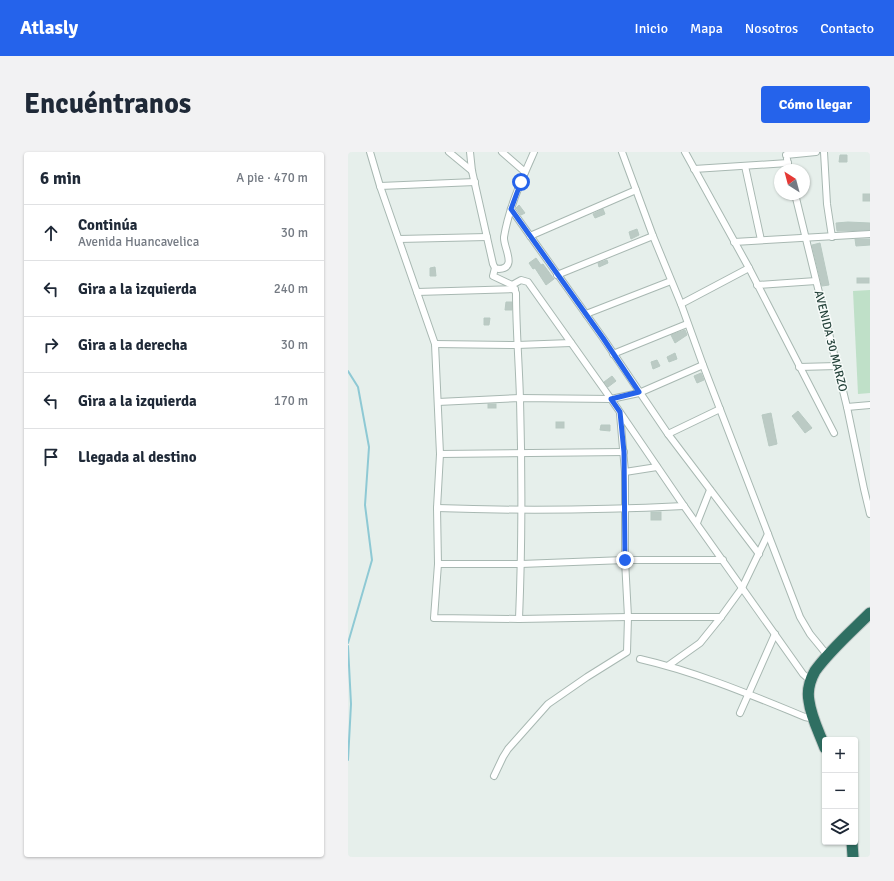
<!DOCTYPE html>
<html lang="es">
<head>
<meta charset="utf-8">
<style>
	body { margin:0; font-family:Signika,sans-serif; background:#f2f2f3; color:#1f2937 }
	.controls { position:absolute; right:12px; bottom:12px; display:grid; overflow:hidden; border-radius:4px; box-shadow:0 1px 3px #0004 }
	.controls button { width:36px; height:36px; display:grid; place-items:center; padding:0; border:0; border-bottom:1px solid #e0e1e3; background:#fff; color:#1f2937; font:20px sans-serif }
	.compass { position:absolute; left:426px; top:12px; width:36px; height:36px; border-radius:50%; background:#fff; box-shadow:0 1px 3px #0004; rotate:324deg }
	.stop { position:absolute; width:12px; height:12px; margin:-9px; border:3px solid #2563eb; border-radius:50%; background:#fff }
	.stop.end { background:#2563eb; border-color:#fff; box-shadow:0 1px 4px #0008 }
	.list { margin:0; padding:0; list-style:none }
	h2 { display:flex; justify-content:space-between; align-items:center; height:52px; margin:0; padding:0 16px; font-size:17px }
	h2 small { font-size:13px; font-weight:400; color:#747a83 }
	.list li { display:grid; grid-template-columns:26px 1fr auto; gap:12px; align-items:center; box-sizing:border-box; height:56px; padding:0 16px; border-top:1px solid #e0e1e3 }
	.list b { display:block; font-size:15px; white-space:nowrap }
	.list p { margin:0; font-size:13px; white-space:nowrap; color:#747a83 }
	.list em { font-size:13px; font-style:normal; color:#747a83 }
	.icon { flex:none; width:22px; height:22px; fill:none; stroke:currentColor; stroke-width:2; stroke-linecap:round; stroke-linejoin:round }
	.map { position:relative; flex:none; width:522px; height:705px; overflow:hidden; border-radius:4px }
	header { display:flex; align-items:center; gap:24px; box-sizing:border-box; height:56px; padding:0 20px; background:#2563eb; color:#fff }
	header strong { font-size:19px }
	nav { display:flex; gap:22px; margin-inline-start:auto; font-size:14px }
	.intro { display:flex; align-items:center; justify-content:space-between; box-sizing:border-box; height:96px; padding:0 24px }
	h1 { margin:0; font-size:28px }
	.button { padding:10px 18px; border-radius:4px; background:#2563eb; color:#fff; font-size:14px; font-weight:700 }
	main { display:flex; gap:24px; padding:0 24px }
	aside { flex:1; background:#fff; border-radius:4px; box-shadow:0 1px 3px #0004 }
	.map>svg:first-child { display:block }
</style>
</head>
<body>
<header>
<strong>Atlasly</strong>
<nav><a>Inicio</a><a>Mapa</a><a>Nosotros</a><a>Contacto</a></nav>
</header>
<div class="intro"><h1>Encuéntranos</h1><a class="button">Cómo llegar</a></div>
<main>
<aside>
<h2>6 min<small>A pie · 470 m</small></h2>
<ul class="list">
<li><svg class="icon" aria-label="ahead" viewBox="0 0 24 24"><path d="M12 20V5M6 11l6-6 6 6"/></svg><div><b>Continúa</b><p>Avenida Huancavelica</p></div><em>30 m</em></li>
<li><svg class="icon" aria-label="left" viewBox="0 0 24 24"><path d="M17 20v-9H6M10 6l-5 5 5 5"/></svg><div><b>Gira a la izquierda</b></div><em>240 m</em></li>
<li><svg class="icon" aria-label="right" viewBox="0 0 24 24"><path d="M7 20v-9h11M14 6l5 5-5 5"/></svg><div><b>Gira a la derecha</b></div><em>30 m</em></li>
<li><svg class="icon" aria-label="left" viewBox="0 0 24 24"><path d="M17 20v-9H6M10 6l-5 5 5 5"/></svg><div><b>Gira a la izquierda</b></div><em>170 m</em></li>
<li><svg class="icon" aria-label="arrive" viewBox="0 0 24 24"><path d="M6 21V4h12l-3 4 3 4H6"/></svg><div><b>Llegada al destino</b></div></li>
</ul>
</aside>
<div class="map">
<svg width="522" height="705" viewBox="0 0 522 705">
	<rect width="100%" height="100%" fill="#e6efeb"/>
	<path fill="#bfe0c8" d="M522 138V241L510 242 505 139Z"/>
	<g fill="none" stroke-linecap="round" stroke-linejoin="round">
		<g stroke="#8ec9d4" stroke-width="2">
			<path d="M0 219 10 235 21 295 17 353 24 408 0 491"/>
			<path d="M0 494 3 552 0 608"/>
		</g>
	</g>
	<g fill="#bbcac4" stroke="#b8c9c2">
		<path d="M492 3H499V10H491Z"/>
		<rect x="515" y="42" width="7" height="7"/>
		<path d="M171 53 177 61 173 63 168 56Z"/>
		<path d="M255 57 257 62 247 66 245 62Z"/>
		<path d="M500 70 522 71V78L489 79 488 71Z"/>
		<path d="M289 77 291 83 283 87 281 80Z"/>
		<path d="M507 87H522V93L508 94Z"/>
		<path d="M472 91 481 133 474 134 464 93Z"/>
		<path d="M188 106 193 113 195 112 206 127 198 133 187 116 185 117 181 111Z"/>
		<path d="M259 108 260 111 251 115 250 111Z"/>
		<path d="M87 115 88 124H82V116Z"/>
		<rect x="509" y="126" width="12" height="5"/>
		<path d="M158 150H164V158H157Z"/>
		<path d="M136 166H142L141 173H136Z"/>
		<path d="M337 178 339 183 327 191 323 183Z"/>
		<path d="M327 201 329 207 321 210 319 205Z"/>
		<path d="M309 208 312 214 305 217 303 210Z"/>
		<path d="M353 221 356 228 349 231 346 224Z"/>
		<path d="M264 224 268 229 260 235 256 230Z"/>
		<rect x="140" y="252" width="8" height="4"/>
		<path d="M450 259 464 276 457 281 444 264Z"/>
		<path d="M423 261 429 292 421 294 414 263Z"/>
		<rect x="208" y="270" width="8" height="6"/>
		<path d="M253 273H262V279L252 278Z"/>
		<rect x="303" y="360" width="10" height="8"/>
	</g>
	<g fill="none" stroke-linecap="round" stroke-linejoin="round">
		<defs>
			<g id="street">
				<path d="M22 0 32 34 87 192 92 302 89 356 90 412 86 466 171 467 280 465H373"/>
				<path d="M101 0 124 19"/>
				<path d="M122 0 124 19 145 112 147 116 151 117C170 116 155 95 156 85 161 55 174 27 186 0"/>
				<path d="M154 0 177 20"/>
				<path d="M274 0 305 84 333 152 355 213 452 465 462 482 480 504"/>
				<path d="M337 0 401 116 486 281"/>
				<path d="M476 0 479 52 484 85"/>
				<path d="M438 3 468 0"/>
				<path d="M439 7 441 18"/>
				<path d="M397 14 413 88"/>
				<path d="M346 17 440 11"/>
				<path d="M32 34 127 30"/>
				<path d="M447 42 499 255 516 337 522 362"/>
				<path d="M163 57 255 186 320 282 411 402"/>
				<path d="M182 84 288 38"/>
				<path d="M51 87 139 85"/>
				<path d="M386 90 522 82"/>
				<path d="M147 116 145 124 164 133 168 141C168 176 171 212 172 247 174 320 174 394 171 467"/>
				<path d="M209 123 305 84"/>
				<path d="M164 133 173 128 180 130 263 247 336 354 455 522 463 529"/>
				<path d="M409 133 468 129"/>
				<path d="M69 140 167 137"/>
				<path d="M333 152 401 116"/>
				<path d="M238 162 323 129"/>
				<path d="M87 192 169 193 223 191"/>
				<path d="M265 202 339 172"/>
				<path d="M451 215 489 214"/>
				<path d="M90 250 172 246 263 247 291 241 355 213"/>
				<path d="M499 255 522 253"/>
				<path d="M320 282 372 257"/>
				<path d="M92 302 276 300"/>
				<path d="M277 320 309 315"/>
				<path d="M89 356C171 359 254 358 336 354"/>
				<path d="M349 371 362 338"/>
				<path d="M90 412H173L277 408H375"/>
				<path d="M292 507C349 520 403 543 457 565L466 567"/>
				<path d="M321 513 352 491 373 465 394 436 420 382"/>
				<path d="M392 561 427 482"/>
				<path d="M146 624 155 605 160 597 200 552 239 525 279 500 280 465 277 408V320L272 262"/>
			</g>
			<g id="highway">
				<path d="M477 596C471 580 463 565 461 549 459 539 462 528 467 519 482 498 504 479 522 461"/>
				<path d="M504 690 505 705"/>
			</g>
		</defs>
		<use href="#street" stroke="#a8b8b2" stroke-width="8"/>
		<use href="#highway" stroke="#c2cac8" stroke-width="13"/>
		<use href="#street" stroke="#fff" stroke-width="6"/>
		<use href="#highway" stroke="#2f6f62" stroke-width="11"/>
	</g>
	<g fill="none" stroke-linecap="round" stroke-linejoin="round">
		<path stroke="#2563eb" stroke-width="5" d="M173 30 163 57 255 186 291 240 263 247 272 260 276 300 277 408"/>
	</g>
	<g text-anchor="middle" stroke-width="3" stroke-linejoin="round" paint-order="stroke">
		<g font-size="12" fill="#24423a" stroke="#f7fbf9">
			<text transform="translate(483 189) rotate(76)" y="4">AVENIDA 30 MARZO</text>
		</g>
	</g>
</svg>
<div class="controls">
<button>+</button>
<button>−</button>
<button><svg class="icon" aria-label="layers" viewBox="0 0 24 24"><path d="M12 4l9 5-9 5-9-5zM3 14l9 5 9-5"/></svg></button>
</div>
<svg class="compass" viewBox="-18 -18 36 36"><path d="M0-13l5 13h-10z" fill="#e53935"/><path d="M0 13l5-13h-10z" fill="#747a83"/></svg>
<div class="stop" style="left:173px;top:30px"></div>
<div class="stop end" style="left:277px;top:408px"></div>
</div>
</main>
</body>
</html>
